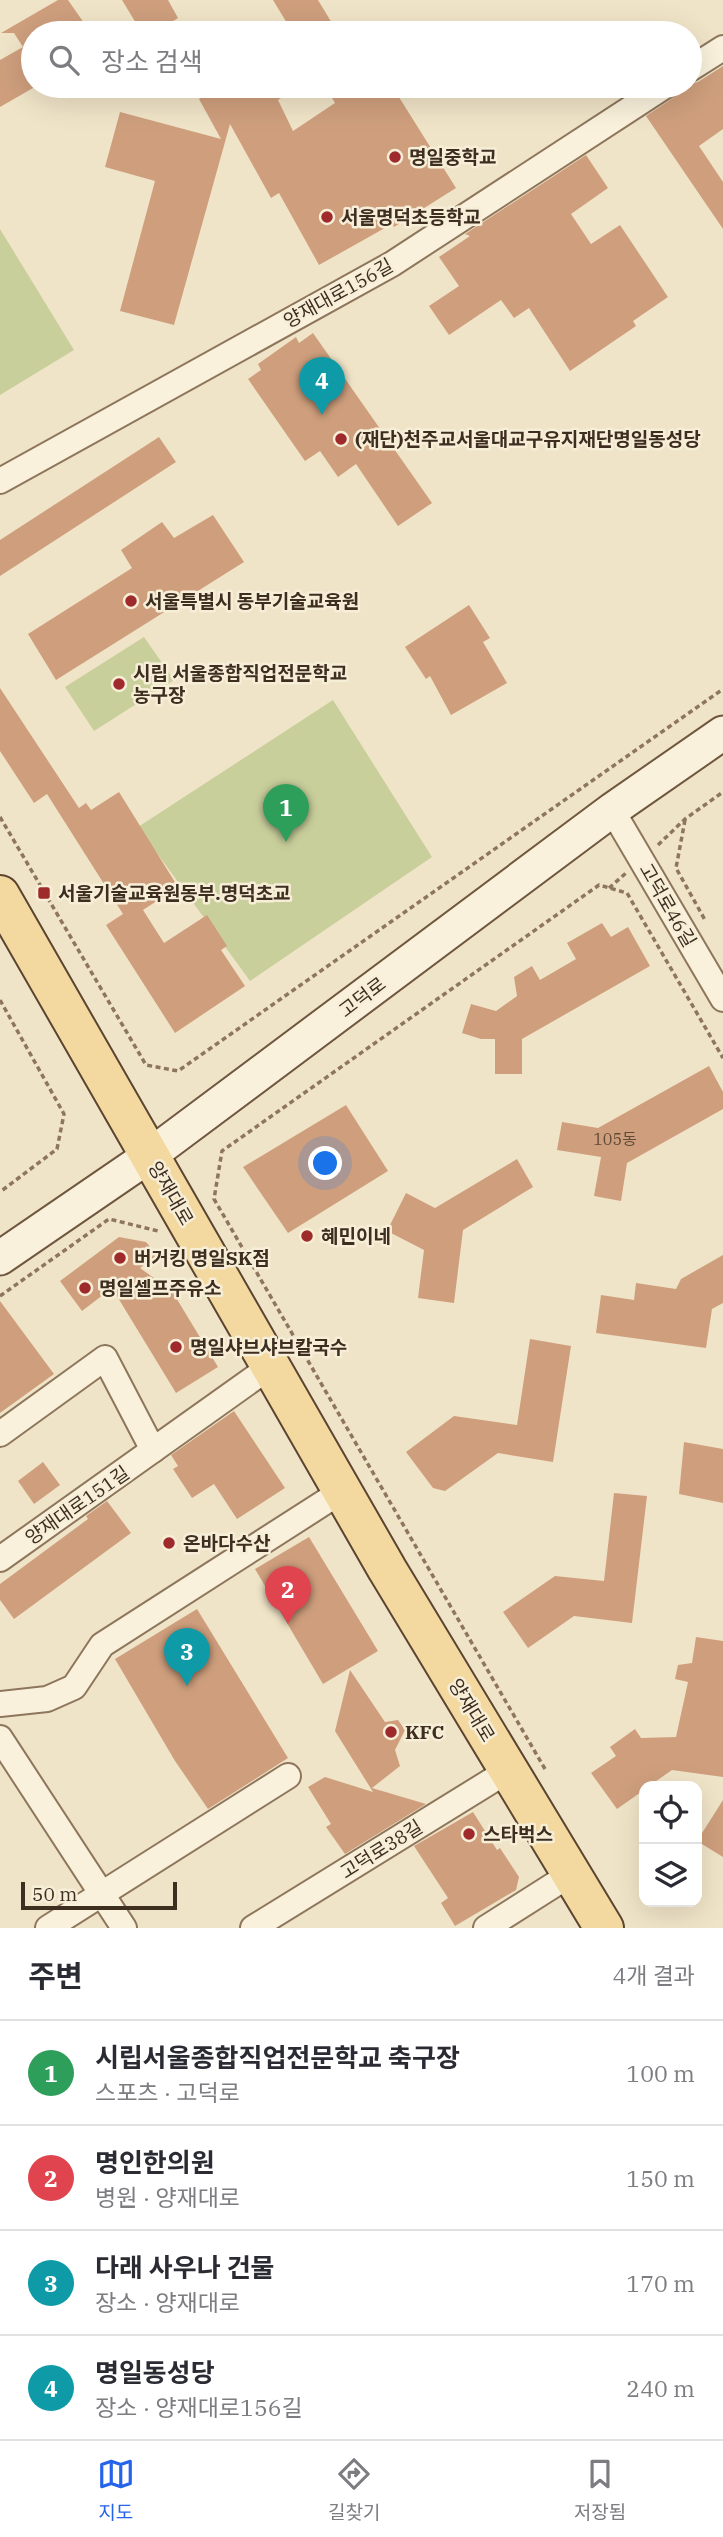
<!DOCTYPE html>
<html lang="ko">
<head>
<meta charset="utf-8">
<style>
	body { margin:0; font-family:"IBM Plex Serif","Noto Sans KR",serif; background:#f2f2f3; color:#2b2b33 }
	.controls { position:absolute; right:21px; bottom:21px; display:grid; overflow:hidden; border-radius:14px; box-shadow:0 7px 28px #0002 }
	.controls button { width:63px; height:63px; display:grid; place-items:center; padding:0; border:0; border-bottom:2px solid #e1e1e2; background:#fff; color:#2b2b33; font:35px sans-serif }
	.scale { position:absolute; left:21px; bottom:18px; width:156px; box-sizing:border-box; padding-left:7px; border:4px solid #3d2e20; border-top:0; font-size:19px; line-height:24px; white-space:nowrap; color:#3d2e20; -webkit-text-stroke:5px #f7eed8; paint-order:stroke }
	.you { position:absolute; left:326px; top:1164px; width:24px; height:24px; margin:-18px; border:5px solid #fff; border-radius:50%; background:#1a73e8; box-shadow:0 0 0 10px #1a73e833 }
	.badge { display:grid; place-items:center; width:46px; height:46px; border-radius:50%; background:#2563eb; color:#fff; font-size:23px; font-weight:700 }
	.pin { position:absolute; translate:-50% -58px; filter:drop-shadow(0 2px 4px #0008) }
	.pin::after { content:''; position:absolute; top:37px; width:24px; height:21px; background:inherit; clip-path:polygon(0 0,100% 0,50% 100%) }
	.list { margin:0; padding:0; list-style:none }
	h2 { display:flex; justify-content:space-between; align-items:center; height:91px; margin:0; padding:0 28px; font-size:30px }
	h2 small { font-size:23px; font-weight:400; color:#7c7c81 }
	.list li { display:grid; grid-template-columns:46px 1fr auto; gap:21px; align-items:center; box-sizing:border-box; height:105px; padding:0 28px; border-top:2px solid #e1e1e2 }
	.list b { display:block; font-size:26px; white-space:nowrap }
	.list p { margin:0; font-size:23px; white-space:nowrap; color:#7c7c81 }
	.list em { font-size:23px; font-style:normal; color:#7c7c81 }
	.icon { flex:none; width:38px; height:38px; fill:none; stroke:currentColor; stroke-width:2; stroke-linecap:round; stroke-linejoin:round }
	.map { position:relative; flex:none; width:723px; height:1928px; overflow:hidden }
	.search { position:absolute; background:#fff; box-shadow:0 7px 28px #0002; left:21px; right:21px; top:21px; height:77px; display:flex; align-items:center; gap:18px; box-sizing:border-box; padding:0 24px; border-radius:38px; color:#7c7c81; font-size:26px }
	.sheet { height:511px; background:#fff }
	nav { display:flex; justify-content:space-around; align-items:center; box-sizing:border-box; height:98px; border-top:2px solid #e1e1e2; background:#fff; font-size:19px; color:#7c7c81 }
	nav a { display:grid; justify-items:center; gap:4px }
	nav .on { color:#2563eb }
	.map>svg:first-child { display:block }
</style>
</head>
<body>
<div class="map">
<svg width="723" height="1928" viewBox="0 0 723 1928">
	<rect width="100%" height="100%" fill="#f0e4c8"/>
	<g fill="#c9cf9b">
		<path d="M0 229 74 350 0 395Z"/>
		<path d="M144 637 174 680 94 731 65 687Z"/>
		<path d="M333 700 432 857 250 981 138 827Z"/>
	</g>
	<g fill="#cf9f7d">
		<path d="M58 0H68L91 33H33V88L0 107V60L23 47 14 33H1Z"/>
		<path d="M122 0H168L178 18 154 33H142Z"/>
		<path d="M273 0H318L338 33H293Z"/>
		<path d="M723 66V129L699 146 723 182V229L646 116 673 98 684 86 698 82Z"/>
		<path d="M218 86H299L278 100 293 131 335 103 325 86H371L375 93 392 86 456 188 394 227 392 224 319 265 279 193 271 198 230 124 174 325 120 311 155 181 105 167 120 112 221 139 199 99Z"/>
		<path d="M586 155 608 188 571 214 591 244 620 225 668 297 633 321 636 326 570 371 529 308 514 318 501 300 449 335 429 306 459 286 439 257 470 236 465 234Z"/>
		<path d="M313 333 432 503 398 526 356 464 338 477 320 451 305 461 248 379 261 370 258 364 296 337 299 343Z"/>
		<path d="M159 437 176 462 0 576V540Z"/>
		<path d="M213 515 244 562 56 680 28 634 132 568 121 550 162 522 174 538Z"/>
		<path d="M469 605 490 638 483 642 507 683 451 715 430 676 426 679 405 647Z"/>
		<path d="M0 688 79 808 86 803 91 810 119 792 178 887 143 910 164 943 207 915 227 946 221 950 245 986 175 1033 106 925 123 914 47 794 34 803 0 751Z"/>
		<path d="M602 923 611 937 628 927 650 966 522 1039V1074H495V1039H481L462 1033 471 1004 496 1011 517 996 514 977 532 966 540 980 576 959 567 943Z"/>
		<path d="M709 1066 723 1092V1109L627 1163 621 1201 594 1196 601 1157 557 1150 562 1122 598 1128Z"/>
		<path d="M346 1105 388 1171 288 1233 243 1167Z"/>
		<path d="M517 1159 533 1187 463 1230 454 1303 418 1298 424 1250 387 1231 406 1193 435 1208Z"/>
		<path d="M119 1237 146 1242 157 1255 140 1268 172 1291 218 1367 176 1393 112 1288 82 1311 60 1281Z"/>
		<path d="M723 1255V1303L712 1309 706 1348 596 1333 601 1295 634 1300 636 1283 676 1289 681 1279Z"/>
		<path d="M0 1301 54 1374 0 1413Z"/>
		<path d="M530 1339 571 1346 553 1462 498 1453 445 1491 433 1488 406 1452 454 1416 517 1425Z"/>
		<path d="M234 1411 285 1488 237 1519 214 1484 192 1498 173 1469 178 1466 171 1455Z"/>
		<path d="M684 1442 723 1449V1503L679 1494Z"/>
		<path d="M43 1462 60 1485 34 1504 18 1481Z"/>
		<path d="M614 1493 647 1496 632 1623 574 1616 528 1648 503 1612 555 1576 604 1581Z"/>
		<path d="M107 1501 131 1533 14 1619 0 1600V1584L88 1519 86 1516Z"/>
		<path d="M309 1537 378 1651 323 1684 255 1569Z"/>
		<path d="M197 1609 288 1758 208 1809 175 1761 115 1659Z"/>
		<path d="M696 1637 723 1641V1777L672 1770 649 1786H644V1790L617 1809 591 1773 616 1756 610 1747 635 1729 641 1738 676 1737 688 1682 675 1679 678 1665 692 1663Z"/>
		<path d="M350 1670 385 1722 398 1720 405 1730 395 1750 400 1766 372 1788 426 1804 345 1854 326 1827 331 1824 308 1787 325 1777 373 1792 335 1731Z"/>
		<path d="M723 1800V1857L697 1841Z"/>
		<path d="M473 1812 497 1850 500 1848 519 1877 516 1890 455 1926 441 1903 448 1898 414 1846Z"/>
	</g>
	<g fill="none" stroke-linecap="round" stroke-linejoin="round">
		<defs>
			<g id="street">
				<path d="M690 69 723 48"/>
				<path d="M0 481 392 264 665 86"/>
				<path d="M612 810 723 999"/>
				<path d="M0 1434 105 1358 153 1450"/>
				<path d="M0 1559 271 1366"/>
				<path d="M0 1704 47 1699 74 1687 102 1645 342 1491"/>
				<path d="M0 1738 124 1928"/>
				<path d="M48 1928 288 1776"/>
				<path d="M253 1928 509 1770"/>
				<path d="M486 1928 571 1874"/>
			</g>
			<path id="secondary" d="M0 1258 149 1156 612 810 723 733"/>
			<path id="primary" d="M0 895 387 1569 604 1928"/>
		</defs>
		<use href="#street" stroke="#8d765c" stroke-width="28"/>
		<use href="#secondary" stroke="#6f573f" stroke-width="37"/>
		<use href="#primary" stroke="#5b4430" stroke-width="42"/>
		<g stroke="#8d765c" stroke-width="3.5" stroke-dasharray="5 3.5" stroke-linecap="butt">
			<path d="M0 817 146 1065 178 1071 723 689"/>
			<path d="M685 820 676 868 705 920"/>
			<path d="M658 845 685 819 723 792"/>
			<path d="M609 888 626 873"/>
			<path d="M0 1000 64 1114 57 1149 0 1192"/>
			<path d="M0 1296 109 1219 158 1231"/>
			<path d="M545 1769 214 1199 222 1151 599 885 627 893 723 1058"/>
		</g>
		<use href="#street" stroke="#faf1dc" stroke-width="24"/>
		<use href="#secondary" stroke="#faf1dc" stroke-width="33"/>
		<use href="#primary" stroke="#f3d9a0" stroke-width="38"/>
	</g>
	<g fill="#9e2a2b" stroke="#f7eed8" stroke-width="2.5">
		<circle cx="395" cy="157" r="7"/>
		<circle cx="327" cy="217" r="7"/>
		<circle cx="341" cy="439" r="7"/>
		<circle cx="131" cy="601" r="7"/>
		<circle cx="119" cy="684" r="7"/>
		<rect x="37" y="886" width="14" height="14" rx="3.5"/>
		<circle cx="307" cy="1236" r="7"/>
		<circle cx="120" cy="1258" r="7"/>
		<circle cx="85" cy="1288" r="7"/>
		<circle cx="176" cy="1347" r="7"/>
		<circle cx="169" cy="1543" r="7"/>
		<circle cx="391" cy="1732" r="7"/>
		<circle cx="469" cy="1834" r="7"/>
	</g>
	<g text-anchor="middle" stroke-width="5" stroke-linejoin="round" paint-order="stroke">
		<g font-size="16" fill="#624a37">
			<text x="615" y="1145">105동</text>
		</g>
		<g font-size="19" font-weight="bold" fill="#3d2e20" stroke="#f7eed8" text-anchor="start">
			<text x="409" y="164">명일중학교</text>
			<text x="341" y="224">서울명덕초등학교</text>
			<text x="355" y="446">(재단)천주교서울대교구유지재단명일동성당</text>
			<text x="145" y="608">서울특별시 동부기술교육원</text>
			<text x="133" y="680">시립 서울종합직업전문학교<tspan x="133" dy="22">농구장</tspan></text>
			<text x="58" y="900">서울기술교육원동부.명덕초교</text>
			<text x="321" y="1243">혜민이네</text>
			<text x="134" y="1265">버거킹 명일SK점</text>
			<text x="99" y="1295">명일셀프주유소</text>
			<text x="190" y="1354">명일샤브샤브칼국수</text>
			<text x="183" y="1550">온바다수산</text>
			<text x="405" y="1739">KFC</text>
			<text x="483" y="1841">스타벅스</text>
		</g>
		<g font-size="19" fill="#3d2e20" stroke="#f7eed8">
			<text transform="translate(338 293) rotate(-29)" y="7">양재대로156길</text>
			<text transform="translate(668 905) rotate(60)" y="7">고덕로46길</text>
			<text transform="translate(362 997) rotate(-37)" y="7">고덕로</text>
			<text transform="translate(171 1193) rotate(60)" y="7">양재대로</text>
			<text transform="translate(77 1505) rotate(-35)" y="7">양재대로151길</text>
			<text transform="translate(472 1710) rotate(59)" y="7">양재대로</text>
			<text transform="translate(381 1849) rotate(-32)" y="7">고덕로38길</text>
		</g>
	</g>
</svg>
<div class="controls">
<button><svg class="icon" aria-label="locate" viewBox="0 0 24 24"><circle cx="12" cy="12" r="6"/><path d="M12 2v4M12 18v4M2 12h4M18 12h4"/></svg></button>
<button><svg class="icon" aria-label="layers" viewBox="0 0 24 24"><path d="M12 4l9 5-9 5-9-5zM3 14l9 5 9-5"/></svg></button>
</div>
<div class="scale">50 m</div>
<div class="you"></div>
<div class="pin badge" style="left:286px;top:842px;background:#2e9e5b">1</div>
<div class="pin badge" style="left:288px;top:1624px;background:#e0444e">2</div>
<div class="pin badge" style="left:187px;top:1686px;background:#0f9aa8">3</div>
<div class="pin badge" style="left:322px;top:415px;background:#0f9aa8">4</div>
<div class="search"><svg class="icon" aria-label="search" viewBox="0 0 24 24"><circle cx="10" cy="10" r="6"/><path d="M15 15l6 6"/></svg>장소 검색</div>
</div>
<section class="sheet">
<h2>주변<small>4개 결과</small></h2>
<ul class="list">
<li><span class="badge" style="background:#2e9e5b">1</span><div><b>시립서울종합직업전문학교 축구장</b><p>스포츠 · 고덕로</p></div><em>100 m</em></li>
<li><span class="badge" style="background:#e0444e">2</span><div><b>명인한의원</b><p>병원 · 양재대로</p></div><em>150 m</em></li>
<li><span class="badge" style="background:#0f9aa8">3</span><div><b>다래 사우나 건물</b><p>장소 · 양재대로</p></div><em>170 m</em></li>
<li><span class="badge" style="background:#0f9aa8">4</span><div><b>명일동성당</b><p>장소 · 양재대로156길</p></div><em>240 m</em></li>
</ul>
</section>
<nav>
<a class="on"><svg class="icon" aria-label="map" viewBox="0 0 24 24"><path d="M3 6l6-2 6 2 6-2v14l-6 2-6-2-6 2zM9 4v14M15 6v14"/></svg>지도</a>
<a><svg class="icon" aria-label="directions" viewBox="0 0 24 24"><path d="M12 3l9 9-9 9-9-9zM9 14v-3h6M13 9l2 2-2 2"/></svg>길찾기</a>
<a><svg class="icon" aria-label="saved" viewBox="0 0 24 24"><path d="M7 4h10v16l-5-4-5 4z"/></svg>저장됨</a>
</nav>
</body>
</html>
